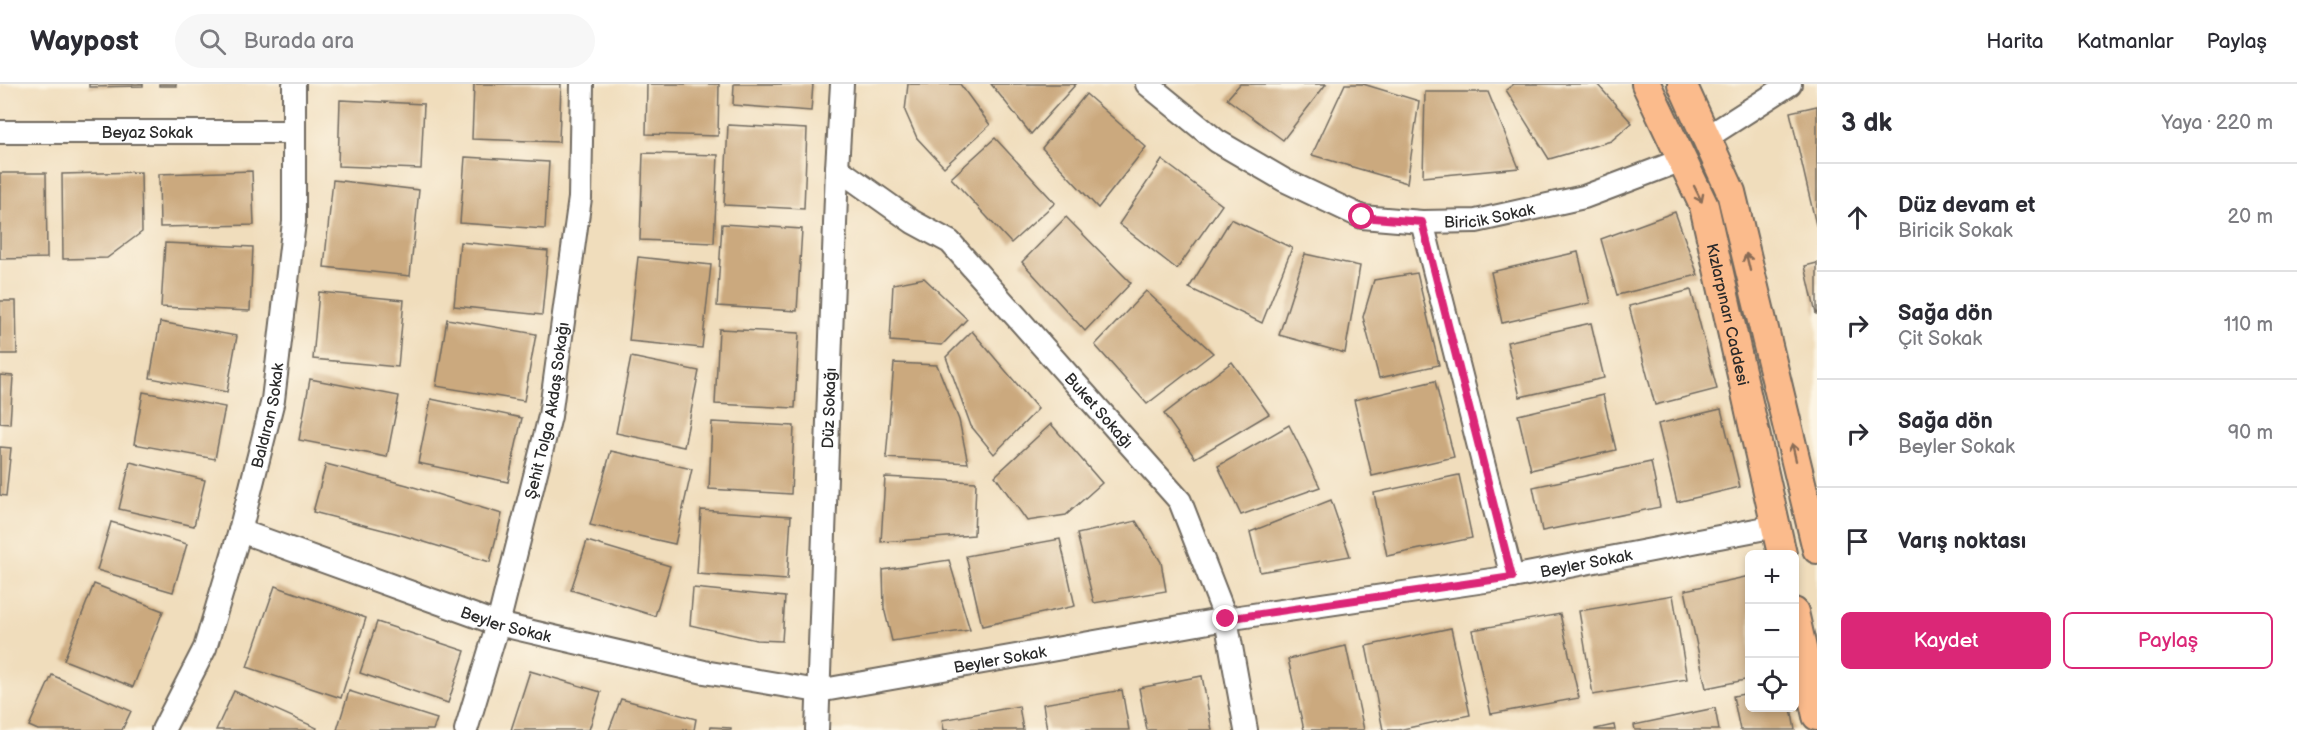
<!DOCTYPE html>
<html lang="tr">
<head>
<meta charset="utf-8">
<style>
	body { margin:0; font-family:"Balsamiq Sans",sans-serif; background:#f7f7f7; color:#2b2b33 }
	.controls { position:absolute; right:18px; bottom:18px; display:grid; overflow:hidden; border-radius:9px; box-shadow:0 3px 9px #0003 }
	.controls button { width:54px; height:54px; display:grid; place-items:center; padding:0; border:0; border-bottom:2px solid #e1e1e2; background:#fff; color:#2b2b33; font:30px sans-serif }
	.stop { position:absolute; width:18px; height:18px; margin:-14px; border:4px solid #db2777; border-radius:50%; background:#fff }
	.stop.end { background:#db2777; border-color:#fff; box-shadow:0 2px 6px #0008 }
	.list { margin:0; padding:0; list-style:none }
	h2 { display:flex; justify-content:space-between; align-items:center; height:78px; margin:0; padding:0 24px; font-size:26px }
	h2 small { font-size:20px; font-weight:400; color:#7c7c81 }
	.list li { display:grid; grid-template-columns:39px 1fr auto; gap:18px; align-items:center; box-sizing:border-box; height:108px; padding:0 24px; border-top:2px solid #e1e1e2 }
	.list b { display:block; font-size:22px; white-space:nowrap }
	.list p { margin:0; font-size:20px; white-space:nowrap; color:#7c7c81 }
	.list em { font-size:20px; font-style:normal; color:#7c7c81 }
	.actions { display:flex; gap:12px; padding:18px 24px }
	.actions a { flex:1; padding:14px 0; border:2px solid #db2777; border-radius:9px; text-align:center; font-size:21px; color:#db2777 }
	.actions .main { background:#db2777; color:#fff }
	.icon { flex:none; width:33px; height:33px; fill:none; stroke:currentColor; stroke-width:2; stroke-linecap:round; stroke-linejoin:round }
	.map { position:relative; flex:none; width:1817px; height:646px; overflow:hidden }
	header { display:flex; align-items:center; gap:36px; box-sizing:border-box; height:84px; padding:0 30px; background:#fff; border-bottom:2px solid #e1e1e2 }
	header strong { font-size:28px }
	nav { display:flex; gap:33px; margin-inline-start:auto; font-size:21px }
	.search { width:420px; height:54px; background:#f7f7f7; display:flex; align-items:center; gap:15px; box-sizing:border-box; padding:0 21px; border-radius:33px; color:#7c7c81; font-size:22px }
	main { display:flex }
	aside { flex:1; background:#fff }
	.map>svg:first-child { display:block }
</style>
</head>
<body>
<header>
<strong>Waypost</strong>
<div class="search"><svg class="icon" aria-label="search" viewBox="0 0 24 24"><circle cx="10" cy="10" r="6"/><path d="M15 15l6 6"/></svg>Burada ara</div>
<nav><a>Harita</a><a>Katmanlar</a><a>Paylaş</a></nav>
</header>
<main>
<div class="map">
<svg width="1817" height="646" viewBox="0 0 1817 646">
	<rect width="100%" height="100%" fill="#fcf5e5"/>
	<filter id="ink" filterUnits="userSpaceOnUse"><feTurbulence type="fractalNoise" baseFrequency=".0167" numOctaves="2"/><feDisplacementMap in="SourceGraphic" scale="12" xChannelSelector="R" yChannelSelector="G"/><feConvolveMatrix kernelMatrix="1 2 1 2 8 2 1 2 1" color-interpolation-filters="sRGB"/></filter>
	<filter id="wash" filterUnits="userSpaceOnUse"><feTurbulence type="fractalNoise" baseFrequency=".008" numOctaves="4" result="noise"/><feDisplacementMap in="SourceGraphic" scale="24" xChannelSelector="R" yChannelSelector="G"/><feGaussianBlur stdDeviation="1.35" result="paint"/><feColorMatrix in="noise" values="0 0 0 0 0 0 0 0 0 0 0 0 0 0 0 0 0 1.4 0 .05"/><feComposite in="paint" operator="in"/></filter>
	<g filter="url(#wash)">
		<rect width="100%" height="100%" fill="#f0ddbc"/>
		<g id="blocks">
			<g fill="#cba97e">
				<path d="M89 0H143V2L89 3Z"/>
				<rect x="159" y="0" width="17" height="2"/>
				<path d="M474 0H561L559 58 472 55Z"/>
				<path d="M647 0H719L718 52 646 50Z"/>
				<path d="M734 0H813L811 27 733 21Z"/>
				<path d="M908 0H960L990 41 944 83 917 54 905 27Z"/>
				<path d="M991 0H1076L1031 50Z"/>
				<path d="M1240 0H1326L1283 56 1227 15Z"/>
				<path d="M1345 0H1363L1419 17 1407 99 1312 71Z"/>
				<path d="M1514 0H1597L1632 39 1611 57 1549 75 1506 6Z"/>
				<path d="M1425 8H1488L1519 84 1423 93Z"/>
				<path d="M1086 10 1146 63 1098 124 1042 64Z"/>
				<path d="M340 16 424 20 421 85 338 82Z"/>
				<path d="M1817 22V141H1816L1790 28Z"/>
				<path d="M728 41 807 45 804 125 724 121Z"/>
				<path d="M995 54 1055 119 1011 159 951 94Z"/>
				<path d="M643 69 718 71 714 159 640 156Z"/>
				<path d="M465 73 549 78 545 145 460 139Z"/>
				<path d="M1162 76 1222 121 1177 185 1119 140Z"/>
				<path d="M252 87 254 141 160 143 159 90Z"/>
				<path d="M141 88 142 148 107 174 63 175 62 90Z"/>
				<path d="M0 89H46L47 174 0 175Z"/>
				<path d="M333 96 419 106 410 192 324 183Z"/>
				<path d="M1675 128 1698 191 1617 211 1601 155Z"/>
				<path d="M1066 133 1131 199 1085 247 1022 178Z"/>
				<path d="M1231 135 1292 164 1262 239 1189 204Z"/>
				<path d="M722 140 802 145 797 227 717 222Z"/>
				<path d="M460 158 548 167 542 231 454 222Z"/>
				<path d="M165 159 253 163 250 227 161 223Z"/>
				<path d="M1578 168 1590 219 1502 239 1491 188Z"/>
				<path d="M1305 170 1360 182 1345 269 1279 251Z"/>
				<path d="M638 173 711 181 702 264 629 257Z"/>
				<path d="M1817 179V230H1816L1805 182Z"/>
				<path d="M1417 189 1439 281 1379 294 1363 233 1374 196Z"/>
				<path d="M924 194 967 235 942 261 890 257 893 200Z"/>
				<path d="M1691 206 1717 305 1655 321 1629 222Z"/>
				<path d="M1146 207 1213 269 1147 320 1095 261Z"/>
				<path d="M319 208 404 216 398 283 313 275Z"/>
				<path d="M0 217H16L17 270H0Z"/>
				<path d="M447 235 536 250 524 317 436 302Z"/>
				<path d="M160 238 237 252 227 308 150 294Z"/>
				<path d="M1591 239 1604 294 1520 313 1507 258Z"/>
				<path d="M719 245 799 249 795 324 715 320Z"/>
				<path d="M972 247 1038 325 994 370 971 342 946 273Z"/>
				<path d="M631 273 699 287 684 363 616 349Z"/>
				<path d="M1232 278 1269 330 1195 374 1164 330Z"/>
				<path d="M894 279 937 281 959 336 968 379 886 374Z"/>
				<path d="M0 291 13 292 10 340 0 339Z"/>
				<path d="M310 295 399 312 387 373 299 356Z"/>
				<path d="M1435 297 1454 373 1372 392 1354 316Z"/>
				<path d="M143 308 225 323 215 375 134 360Z"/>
				<path d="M1603 311 1616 366 1531 386 1518 331Z"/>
				<path d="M431 315 522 334 508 398 418 379Z"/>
				<path d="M1721 325 1740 403 1677 418 1658 340Z"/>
				<path d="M712 338 794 342 791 410 709 405Z"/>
				<path d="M1051 340 1102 399 1066 431 1027 437 995 392Z"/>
				<path d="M1289 341 1320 403 1241 431 1218 382Z"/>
				<path d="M0 363 11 364 6 412 0 411Z"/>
				<path d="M611 367 692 385 675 460 590 441Z"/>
				<path d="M130 378 205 396 194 442 119 425Z"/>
				<path d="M1651 378 1660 423 1542 447 1533 403Z"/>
				<path d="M326 380 407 401 502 430 490 478 395 449 313 428Z"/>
				<path d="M1459 391 1472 454 1387 472 1374 409Z"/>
				<path d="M885 393 976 398 974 451 881 458Z"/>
				<path d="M1331 416 1350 472 1260 488 1250 448Z"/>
				<path d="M701 426 791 432 787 496 697 490Z"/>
				<path d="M1136 437 1161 478 1166 507 1094 519 1077 450Z"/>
				<path d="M111 438 187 460 173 508 97 486Z"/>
				<path d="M1060 455 1075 522 982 542 966 472Z"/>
				<path d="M587 457 670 482 655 532 571 506Z"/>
				<path d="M949 476 970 546 892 557 884 524 883 486Z"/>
				<path d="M1750 492V595L1706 604 1685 506Z"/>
				<path d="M94 500 163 527 133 603 64 576Z"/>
				<path d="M275 502 366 534 341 614 247 583Z"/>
				<path d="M693 504 785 513 782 557 756 556 690 541Z"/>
				<path d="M1673 511 1687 595 1593 611 1579 527Z"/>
				<path d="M1560 530 1579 614 1491 630 1472 546Z"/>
				<path d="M377 538 465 567 448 619 360 589Z"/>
				<path d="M1451 544 1470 631 1398 646H1383L1366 562Z"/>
				<path d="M1346 562 1364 646H1304L1288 575Z"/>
				<path d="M530 587 601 608 589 646H511Z"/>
				<path d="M52 591 131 627 122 646H38L29 642Z"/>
				<path d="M1202 592 1212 646H1147L1139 604Z"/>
				<path d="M1122 606 1129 646H1047L1043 620Z"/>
				<path d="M234 607 317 644 316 646H216Z"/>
				<path d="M349 607 437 635 433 646H337Z"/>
				<path d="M1750 609V624H1791L1795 646H1740L1733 612Z"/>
				<path d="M621 615 696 635 694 646H609Z"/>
				<path d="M1019 622 1023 646H944L942 636Z"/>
				<path d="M1715 624 1719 646H1635L1634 641Z"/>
				<path d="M1614 641 1615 646H1595V645Z"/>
				<path d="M711 643 731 644V646H710Z"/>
			</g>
		</g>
	</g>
	<g filter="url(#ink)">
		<use href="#blocks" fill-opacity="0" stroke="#70695e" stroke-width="1.5"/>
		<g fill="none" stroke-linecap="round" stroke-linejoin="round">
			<defs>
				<g id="minor">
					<path id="s1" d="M1147 0 1217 57 1284 96 1362 133 1422 138 1476 137 1584 113 1682 76"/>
					<path id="s2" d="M0 48H294"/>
					<path d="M1706 54 1790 0"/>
					<path id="s3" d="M837 84 913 138 950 158 1180 417 1226 535 1246 646"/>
					<path d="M1422 138 1512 493"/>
					<path id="s4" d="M240 447 498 540 704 588 818 607 1226 535 1512 493 1776 442"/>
					<path id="s5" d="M163 646 205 564 240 447 273 316 294 138V0"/>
					<path id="s6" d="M466 646 498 540 550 332 580 114 582 0"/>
					<path id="s7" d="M817 646 837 84 842 0"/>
				</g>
				<g id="major">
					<path id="s8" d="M1646 0 1704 122 1782 470"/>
					<path d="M1682 0 1731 108 1817 465"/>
					<path d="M1794 528 1817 632"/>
				</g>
			</defs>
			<use href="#minor" stroke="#70695e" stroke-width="26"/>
			<use href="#major" stroke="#70695e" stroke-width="32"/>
			<use href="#minor" stroke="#fff" stroke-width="22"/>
			<use href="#major" stroke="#fbbb8c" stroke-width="28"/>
		</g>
		<defs><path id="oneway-shaft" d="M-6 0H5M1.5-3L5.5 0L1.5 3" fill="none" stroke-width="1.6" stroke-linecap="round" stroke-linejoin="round" transform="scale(1.5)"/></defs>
		<g stroke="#896c57">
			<use href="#oneway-shaft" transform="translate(1698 110) rotate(64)"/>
			<use href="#oneway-shaft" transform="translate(1748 178) rotate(-103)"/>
			<use href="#oneway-shaft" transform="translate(1794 368) rotate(-103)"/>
		</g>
	</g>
	<g fill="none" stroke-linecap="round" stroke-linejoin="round" filter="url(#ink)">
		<path stroke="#db2777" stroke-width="8" d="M1226 535 1512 493 1422 138 1362 133"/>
	</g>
	<g text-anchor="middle" stroke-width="4.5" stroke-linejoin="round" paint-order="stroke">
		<g font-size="16" fill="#2b2b2b" stroke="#fcf5e5">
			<text dy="6" stroke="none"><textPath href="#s2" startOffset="147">Beyaz Sokak</textPath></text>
			<text dy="6" stroke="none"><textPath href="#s1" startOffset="382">Biricik Sokak</textPath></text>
			<text dy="6" stroke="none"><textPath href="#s8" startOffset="246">Kızlarpınarı Caddesi</textPath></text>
			<text dy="6" stroke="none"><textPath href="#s7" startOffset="322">Düz Sokağı</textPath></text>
			<text dy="6" stroke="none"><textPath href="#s3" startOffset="360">Buket Sokağı</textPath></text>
			<text dy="6" stroke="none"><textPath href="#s6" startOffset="330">Şehit Tolga Akdaş Sokağı</textPath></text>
			<text dy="6" stroke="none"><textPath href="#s5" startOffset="333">Baldıran Sokak</textPath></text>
			<text dy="6" stroke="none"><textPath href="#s4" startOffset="1380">Beyler Sokak</textPath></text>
			<text dy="6" stroke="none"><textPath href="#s4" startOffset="282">Beyler Sokak</textPath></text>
			<text dy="6" stroke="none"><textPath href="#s4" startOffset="786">Beyler Sokak</textPath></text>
		</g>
	</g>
</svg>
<div class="controls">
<button>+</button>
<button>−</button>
<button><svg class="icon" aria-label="locate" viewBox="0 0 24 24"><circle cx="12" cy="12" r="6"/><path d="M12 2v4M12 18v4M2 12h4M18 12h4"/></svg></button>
</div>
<div class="stop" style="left:1362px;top:133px"></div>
<div class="stop end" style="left:1226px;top:535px"></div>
</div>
<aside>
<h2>3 dk<small>Yaya · 220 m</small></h2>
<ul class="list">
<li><svg class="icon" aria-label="ahead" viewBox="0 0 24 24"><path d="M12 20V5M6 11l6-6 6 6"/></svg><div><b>Düz devam et</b><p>Biricik Sokak</p></div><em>20 m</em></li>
<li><svg class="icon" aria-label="right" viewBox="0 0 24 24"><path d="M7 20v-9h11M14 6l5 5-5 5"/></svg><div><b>Sağa dön</b><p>Çit Sokak</p></div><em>110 m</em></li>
<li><svg class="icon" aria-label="right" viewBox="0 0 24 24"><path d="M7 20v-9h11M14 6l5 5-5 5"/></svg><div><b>Sağa dön</b><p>Beyler Sokak</p></div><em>90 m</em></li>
<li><svg class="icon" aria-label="arrive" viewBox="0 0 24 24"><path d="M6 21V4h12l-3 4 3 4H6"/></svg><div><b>Varış noktası</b></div></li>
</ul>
<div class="actions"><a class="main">Kaydet</a><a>Paylaş</a></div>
</aside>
</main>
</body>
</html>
